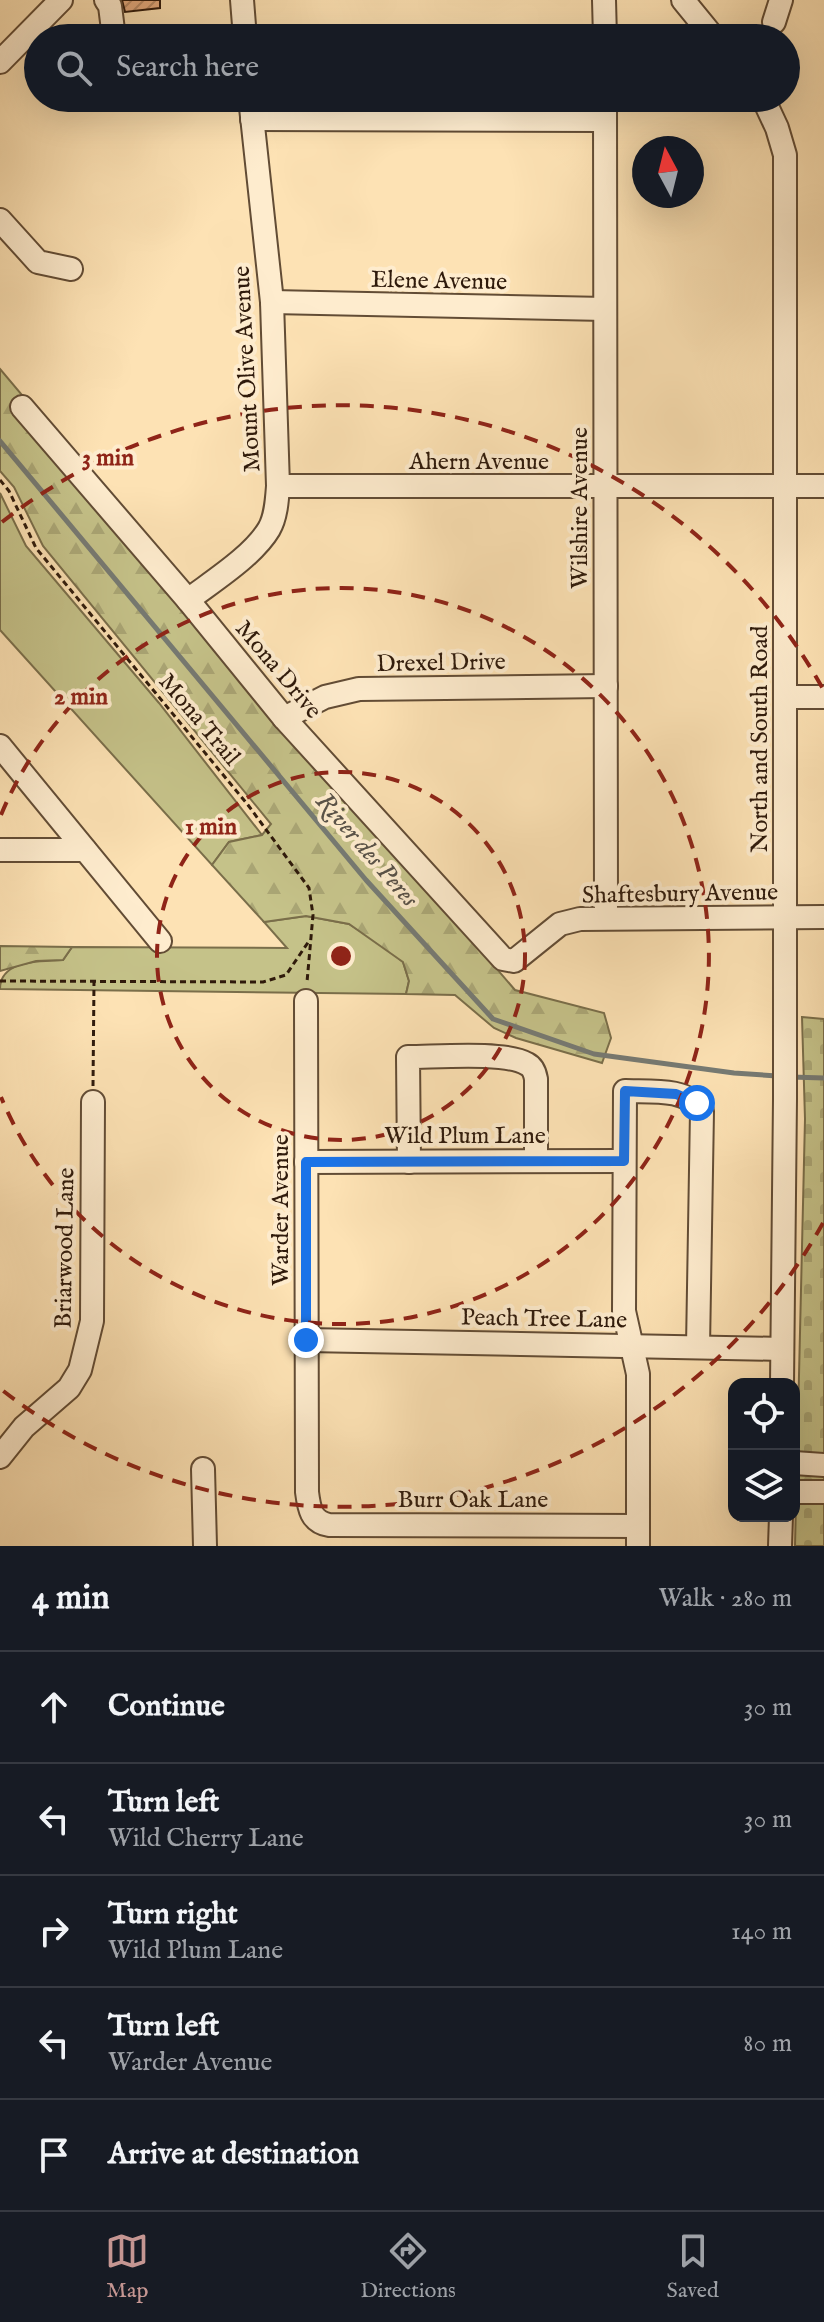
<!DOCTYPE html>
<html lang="en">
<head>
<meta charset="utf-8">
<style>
	body { margin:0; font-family:"IM FELL English",serif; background:#20242c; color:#f1f3f6 }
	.controls { position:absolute; right:24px; bottom:24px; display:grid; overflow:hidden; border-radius:16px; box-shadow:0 8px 32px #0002 }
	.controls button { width:72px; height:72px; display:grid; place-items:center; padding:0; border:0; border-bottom:2px solid #363941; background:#171b24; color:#f1f3f6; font:40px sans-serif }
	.compass { position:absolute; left:632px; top:136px; width:72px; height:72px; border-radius:50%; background:#171b24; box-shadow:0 8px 32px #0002; rotate:353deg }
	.stop { position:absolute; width:24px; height:24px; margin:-18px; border:6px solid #1a73e8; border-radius:50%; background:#fff }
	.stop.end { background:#1a73e8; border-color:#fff; box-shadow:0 2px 8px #0008 }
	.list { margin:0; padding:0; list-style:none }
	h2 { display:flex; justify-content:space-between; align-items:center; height:104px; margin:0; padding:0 32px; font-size:34px }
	h2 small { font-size:26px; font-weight:400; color:#9ea1a6 }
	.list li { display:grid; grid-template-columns:52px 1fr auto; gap:24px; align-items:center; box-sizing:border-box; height:112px; padding:0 32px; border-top:2px solid #363941 }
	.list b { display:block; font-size:30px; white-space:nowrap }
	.list p { margin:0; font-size:26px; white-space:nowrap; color:#9ea1a6 }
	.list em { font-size:26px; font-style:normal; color:#9ea1a6 }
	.icon { flex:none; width:44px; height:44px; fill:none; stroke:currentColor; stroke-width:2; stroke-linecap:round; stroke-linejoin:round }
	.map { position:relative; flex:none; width:824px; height:1546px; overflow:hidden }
	.search { position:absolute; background:#171b24; box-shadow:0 8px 32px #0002; left:24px; right:24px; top:24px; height:88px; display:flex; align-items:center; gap:20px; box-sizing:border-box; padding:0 28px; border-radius:44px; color:#9ea1a6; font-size:30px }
	.sheet { height:664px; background:#171b24 }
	nav { display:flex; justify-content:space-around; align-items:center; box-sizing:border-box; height:112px; border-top:2px solid #363941; background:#171b24; font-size:22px; color:#9ea1a6 }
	nav a { display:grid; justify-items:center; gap:4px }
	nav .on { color:#c59692 }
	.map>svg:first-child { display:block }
</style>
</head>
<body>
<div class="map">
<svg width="824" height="1546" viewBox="0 0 824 1546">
	<defs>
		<pattern id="forest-firs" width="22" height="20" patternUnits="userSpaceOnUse" patternTransform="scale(2)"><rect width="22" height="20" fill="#c5c289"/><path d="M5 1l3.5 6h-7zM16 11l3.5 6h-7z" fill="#aaa675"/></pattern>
		<pattern id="cemetery-stones" width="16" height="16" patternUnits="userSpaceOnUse" patternTransform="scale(2)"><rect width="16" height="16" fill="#c5c289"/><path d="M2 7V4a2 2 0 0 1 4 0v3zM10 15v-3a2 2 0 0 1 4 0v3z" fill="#aaa675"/></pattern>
		<pattern id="building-hatch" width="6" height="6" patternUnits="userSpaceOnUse" patternTransform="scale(2)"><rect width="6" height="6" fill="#e3ab7e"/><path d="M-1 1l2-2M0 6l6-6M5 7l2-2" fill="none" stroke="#b88a65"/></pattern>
	</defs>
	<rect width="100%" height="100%" fill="#fde2b4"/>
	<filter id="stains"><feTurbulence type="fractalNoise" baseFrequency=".0025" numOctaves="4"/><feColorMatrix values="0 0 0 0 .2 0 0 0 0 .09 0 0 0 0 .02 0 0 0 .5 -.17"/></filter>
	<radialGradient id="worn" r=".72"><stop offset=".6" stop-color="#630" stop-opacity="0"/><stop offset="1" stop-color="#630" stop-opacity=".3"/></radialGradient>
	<g fill="#c5c289" stroke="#7a6e4a" stroke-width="2">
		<path d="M0 493 26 546 159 703 262 835 229 842 212 865 0 630Z"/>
		<path d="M306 916 349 924 382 945 403 962 409 981 406 994 0 989C0 960 40 961 63 960L72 947 287 948 264 922Z"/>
	</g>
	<g fill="url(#forest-firs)" stroke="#7a6e4a" stroke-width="2">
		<path d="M0 369 22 395 14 407 515 990 604 1013 611 1038 602 1063 516 1038 494 1028 455 995 406 994 409 981 403 962 349 924 306 916 264 922 212 865 229 842 262 835 271 824 43 546 14 487 0 471Z"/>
		<path d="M0 946 72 947 63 960 36 961 0 971Z"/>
	</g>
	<path fill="url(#cemetery-stones)" stroke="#7a6e4a" stroke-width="2" d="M802 1017 824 1019V1546H795L805 1119Z"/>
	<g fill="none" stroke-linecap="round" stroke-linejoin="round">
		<g stroke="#767a73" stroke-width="5">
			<path d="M0 441 366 880 493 1019 594 1054 734 1073 777 1076"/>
			<path d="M791 1077 824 1078"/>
		</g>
	</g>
	<path fill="url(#building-hatch)" stroke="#2f1a0b" stroke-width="2" d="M122 0H160V8L125 12Z"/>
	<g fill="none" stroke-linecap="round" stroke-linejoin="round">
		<defs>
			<g id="minor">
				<path d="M106 0 110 6 114 38"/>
				<path d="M242 0 245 38"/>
				<path d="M604 0 605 38"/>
				<path d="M683 0 714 38"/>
				<path d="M774 22 781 0"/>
				<path d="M0 62 61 0"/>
				<path d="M605 98 606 918"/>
				<path d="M763 98 777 128 785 155V1099L782 1384"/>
				<path d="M252 119 605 120"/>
				<path d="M0 220 38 262 71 269"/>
				<path d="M272 302 605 309"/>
				<path d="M22 407 188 600 284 718 503 959 514 961 560 924 580 919 824 917"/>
				<path d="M278 486H824"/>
				<path d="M188 600C213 581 253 556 269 529 276 517 277 500 278 486L272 302 250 98"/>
				<path d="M785 697H824"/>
				<path d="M284 718 325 697 359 689 606 686"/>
				<path d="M0 746 160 941"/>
				<path d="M0 850H85"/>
				<path d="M306 1001 307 1492C309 1508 311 1522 329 1525L638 1526"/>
				<path d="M306 1162 624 1161"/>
				<path d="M409 1162 408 1057C436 1057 505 1051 527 1064 533 1067 535 1073 536 1079V1161"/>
				<path d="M306 1340 782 1349"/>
				<path d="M0 1457 24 1427 69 1388 80 1370 92 1321 93 1102"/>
				<path d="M794 1463 824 1465"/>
				<path d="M203 1469 205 1546"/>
				<path d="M794 1492H824"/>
				<path d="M638 1546V1374L624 1311 625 1091C649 1092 687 1087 702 1111L698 1347"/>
				<path d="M780 1546 781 1516"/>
			</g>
		</defs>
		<use href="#minor" stroke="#624c35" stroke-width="26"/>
		<g stroke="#2f1a0b" stroke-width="3" stroke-dasharray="6 4" stroke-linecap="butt">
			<path d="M0 480 9 491 36 548 248 805 309 888 313 915 307 982"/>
			<path d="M0 981 263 982 286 975 309 941"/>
			<path d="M93 1086 94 982"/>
		</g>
		<use href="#minor" stroke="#feecce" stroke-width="22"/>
	</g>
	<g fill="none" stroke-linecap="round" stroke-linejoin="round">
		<path stroke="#1a73e8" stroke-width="10" d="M306 1340V1162L624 1161 625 1091 676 1094 697 1103"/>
	</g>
	<g fill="none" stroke="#8f2418" stroke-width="4" stroke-dasharray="14 10">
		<circle cx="341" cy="956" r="184"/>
		<path d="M1 815A368 368 0 1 1 1 1097"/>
		<path d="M823 1223A551 551 0 0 1 2 1390M2 522A551 551 0 0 1 823 689"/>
	</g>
	<g text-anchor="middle" stroke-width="8" stroke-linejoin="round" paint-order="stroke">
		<g font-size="24" fill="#2f1a0b" stroke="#feecce">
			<text transform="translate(439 280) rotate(1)" y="8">Elene Avenue</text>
			<text transform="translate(246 369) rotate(-93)" y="8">Mount Olive Avenue</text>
			<text x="479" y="469">Ahern Avenue</text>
			<text transform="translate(579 508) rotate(-90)" y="8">Wilshire Avenue</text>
			<text transform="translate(441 662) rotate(-1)" y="8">Drexel Drive</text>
			<text transform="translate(279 669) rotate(50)" y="8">Mona Drive</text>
			<text transform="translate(200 719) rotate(50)" y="8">Mona Trail</text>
			<text transform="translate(759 739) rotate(-90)" y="8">North and South Road</text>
			<text transform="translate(680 893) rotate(-1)" y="8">Shaftesbury Avenue</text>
			<text x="465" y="1143">Wild Plum Lane</text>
			<text transform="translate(280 1210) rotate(-90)" y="8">Warder Avenue</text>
			<text transform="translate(64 1248) rotate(-89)" y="8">Briarwood Lane</text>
			<text transform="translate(544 1318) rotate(1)" y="8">Peach Tree Lane</text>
			<text x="473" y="1507">Burr Oak Lane</text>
		</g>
		<g font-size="26" font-style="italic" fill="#595248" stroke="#feecce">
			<text transform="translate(368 849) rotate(49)" y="9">River des Peres</text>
		</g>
	</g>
	<circle cx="341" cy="956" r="12" fill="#8f2418" stroke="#feecce" stroke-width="4"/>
	<g font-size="24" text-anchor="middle" font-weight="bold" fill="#8f2418" stroke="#feecce" stroke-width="8" stroke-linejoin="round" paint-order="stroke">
		<text x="108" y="465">3 min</text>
		<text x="81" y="704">2 min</text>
		<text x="211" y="834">1 min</text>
	</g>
	<rect width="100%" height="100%" filter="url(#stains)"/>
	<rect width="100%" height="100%" fill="url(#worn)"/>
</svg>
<div class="controls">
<button><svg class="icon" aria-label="locate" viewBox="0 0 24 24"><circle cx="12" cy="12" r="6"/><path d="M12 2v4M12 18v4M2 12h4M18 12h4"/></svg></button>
<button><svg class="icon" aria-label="layers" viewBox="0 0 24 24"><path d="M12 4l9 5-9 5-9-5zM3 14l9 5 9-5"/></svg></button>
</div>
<svg class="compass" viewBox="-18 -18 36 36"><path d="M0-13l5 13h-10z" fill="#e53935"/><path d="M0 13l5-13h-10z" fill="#9ea1a6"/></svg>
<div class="stop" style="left:697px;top:1103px"></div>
<div class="stop end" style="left:306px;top:1340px"></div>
<div class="search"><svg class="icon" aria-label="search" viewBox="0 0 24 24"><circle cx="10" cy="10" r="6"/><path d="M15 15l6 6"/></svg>Search here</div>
</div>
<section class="sheet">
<h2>4 min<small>Walk · 280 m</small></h2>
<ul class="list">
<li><svg class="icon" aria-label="ahead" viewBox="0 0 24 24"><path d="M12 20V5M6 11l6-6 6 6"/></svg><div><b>Continue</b></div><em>30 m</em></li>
<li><svg class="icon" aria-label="left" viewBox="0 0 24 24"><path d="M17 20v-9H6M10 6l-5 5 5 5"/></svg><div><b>Turn left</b><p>Wild Cherry Lane</p></div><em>30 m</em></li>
<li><svg class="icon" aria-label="right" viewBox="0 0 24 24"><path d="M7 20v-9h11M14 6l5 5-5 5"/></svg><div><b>Turn right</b><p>Wild Plum Lane</p></div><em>140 m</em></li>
<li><svg class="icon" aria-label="left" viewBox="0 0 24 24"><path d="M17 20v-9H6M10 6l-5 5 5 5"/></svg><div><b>Turn left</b><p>Warder Avenue</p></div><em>80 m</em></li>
<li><svg class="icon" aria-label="arrive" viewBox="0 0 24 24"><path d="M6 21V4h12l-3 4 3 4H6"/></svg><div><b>Arrive at destination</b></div></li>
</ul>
</section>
<nav>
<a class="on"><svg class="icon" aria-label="map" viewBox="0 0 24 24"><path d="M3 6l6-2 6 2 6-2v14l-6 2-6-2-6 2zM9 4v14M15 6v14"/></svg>Map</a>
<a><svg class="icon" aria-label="directions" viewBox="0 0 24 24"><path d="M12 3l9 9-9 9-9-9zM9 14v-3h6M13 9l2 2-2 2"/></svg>Directions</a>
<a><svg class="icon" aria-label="saved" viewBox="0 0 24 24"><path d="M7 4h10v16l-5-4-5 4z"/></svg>Saved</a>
</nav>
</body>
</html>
